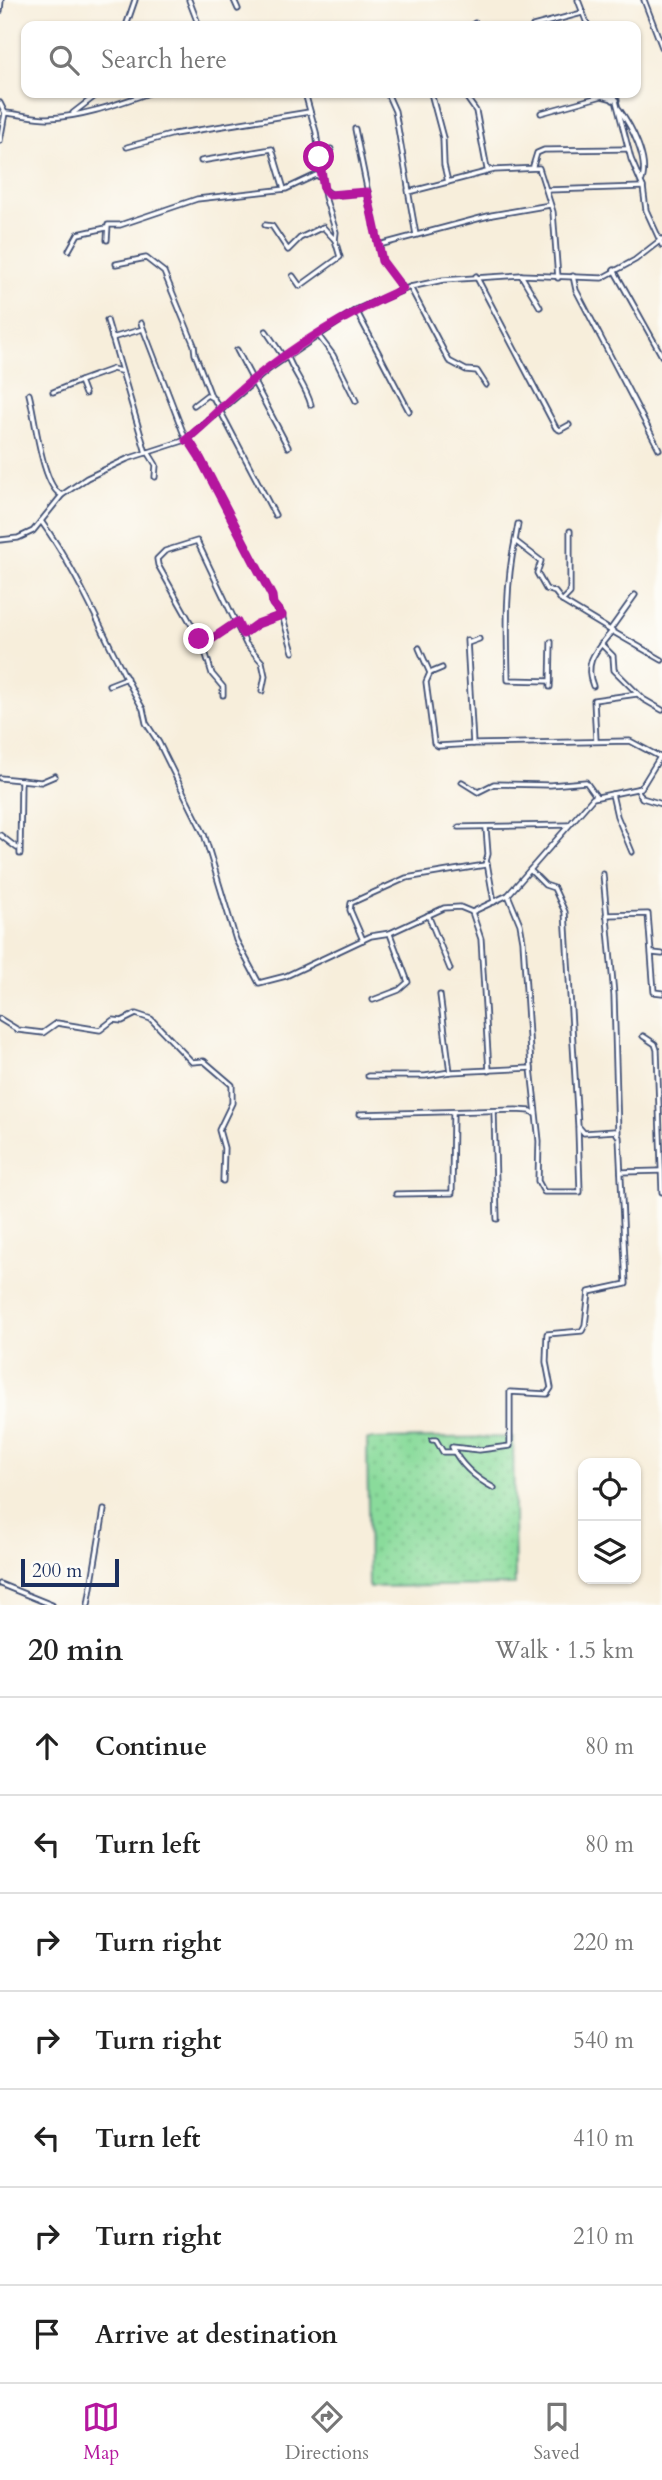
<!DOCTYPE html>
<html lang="en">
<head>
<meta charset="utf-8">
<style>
	body { margin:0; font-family:Cardo,serif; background:#f2f2f2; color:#222 }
	.controls { position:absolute; right:21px; bottom:21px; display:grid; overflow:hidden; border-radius:14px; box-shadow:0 2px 5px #0004 }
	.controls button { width:63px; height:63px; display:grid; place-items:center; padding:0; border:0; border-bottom:2px solid #e0e0e0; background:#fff; color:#222; font:35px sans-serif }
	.scale { position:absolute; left:21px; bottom:18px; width:98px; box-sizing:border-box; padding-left:7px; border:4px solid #1b2f5e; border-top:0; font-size:19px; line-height:24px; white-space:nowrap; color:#1b2f5e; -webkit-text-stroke:5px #fdfcf7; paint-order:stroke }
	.stop { position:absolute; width:21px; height:21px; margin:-16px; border:5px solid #b5179e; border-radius:50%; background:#fff }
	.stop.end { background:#b5179e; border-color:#fff; box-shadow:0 2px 7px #0008 }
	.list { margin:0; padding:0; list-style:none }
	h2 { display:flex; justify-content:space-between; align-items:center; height:91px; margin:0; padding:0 28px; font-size:30px }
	h2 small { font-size:23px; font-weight:400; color:#767676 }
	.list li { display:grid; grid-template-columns:46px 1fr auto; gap:21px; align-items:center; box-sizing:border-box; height:98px; padding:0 28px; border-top:2px solid #e0e0e0 }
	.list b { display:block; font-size:26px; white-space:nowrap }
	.list em { font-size:23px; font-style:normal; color:#767676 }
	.icon { flex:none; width:38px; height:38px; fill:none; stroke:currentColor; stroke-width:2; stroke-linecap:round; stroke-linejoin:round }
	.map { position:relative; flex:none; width:662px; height:1605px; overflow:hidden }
	.search { position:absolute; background:#fff; box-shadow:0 2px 5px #0004; left:21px; right:21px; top:21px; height:77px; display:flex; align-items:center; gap:18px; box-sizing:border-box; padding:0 24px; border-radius:14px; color:#767676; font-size:26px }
	.sheet { height:777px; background:#fff }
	nav { display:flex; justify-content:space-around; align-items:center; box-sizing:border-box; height:98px; border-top:2px solid #e0e0e0; background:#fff; font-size:19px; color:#767676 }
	nav a { display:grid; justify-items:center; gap:4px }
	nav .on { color:#b5179e }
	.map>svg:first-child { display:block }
</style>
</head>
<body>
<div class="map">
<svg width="662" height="1605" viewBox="0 0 662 1605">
	<defs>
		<pattern id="grass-dots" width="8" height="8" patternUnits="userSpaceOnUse" patternTransform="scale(1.75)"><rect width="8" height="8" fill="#8adb9b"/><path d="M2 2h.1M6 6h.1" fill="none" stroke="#76bc88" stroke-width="1.8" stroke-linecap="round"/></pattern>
	</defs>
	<rect width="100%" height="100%" fill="#fdfcf7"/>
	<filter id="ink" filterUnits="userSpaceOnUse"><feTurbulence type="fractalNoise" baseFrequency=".0143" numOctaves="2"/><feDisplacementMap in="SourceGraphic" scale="14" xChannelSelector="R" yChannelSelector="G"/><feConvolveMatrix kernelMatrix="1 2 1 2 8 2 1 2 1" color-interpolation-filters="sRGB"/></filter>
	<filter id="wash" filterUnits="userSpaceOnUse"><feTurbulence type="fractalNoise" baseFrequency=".00686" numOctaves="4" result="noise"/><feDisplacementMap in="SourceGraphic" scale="28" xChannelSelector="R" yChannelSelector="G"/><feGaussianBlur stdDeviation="1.57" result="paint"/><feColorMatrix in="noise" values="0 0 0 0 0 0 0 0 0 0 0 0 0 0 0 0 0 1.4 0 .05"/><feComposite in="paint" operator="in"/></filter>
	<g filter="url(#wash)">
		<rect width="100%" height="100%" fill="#f7eedb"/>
		<path fill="url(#grass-dots)" stroke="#52857c" stroke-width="2" d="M513 1437 515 1585 369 1587 367 1439Z"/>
	</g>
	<g filter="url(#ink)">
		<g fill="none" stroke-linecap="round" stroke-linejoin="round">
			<defs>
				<g id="minor">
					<path d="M189 0 199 26"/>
					<path d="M234 0 238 9"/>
					<path d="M578 0 588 26"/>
					<path d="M644 0 662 47"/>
					<path d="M0 11 1 0"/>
					<path d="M475 23V26"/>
					<path d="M126 26 135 0"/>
					<path d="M533 26 582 13"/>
					<path d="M305 93 316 132 325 197 336 232 335 240"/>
					<path d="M387 93 395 111 409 192 494 170 539 168 553 212 558 278"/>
					<path d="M431 93 443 138 444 165 448 182"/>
					<path d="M610 93 613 100"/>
					<path d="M614 93 631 159 643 187 646 210 662 245"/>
					<path d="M464 94 476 111 487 169 492 170"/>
					<path d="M0 103 5 113 0 141"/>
					<path d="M619 109C631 126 649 159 642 180"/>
					<path d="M5 113C19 114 34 118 48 118 82 117 117 104 149 93"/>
					<path d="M73 113 99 93"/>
					<path d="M541 113 602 96 617 100"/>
					<path d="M355 129 368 193"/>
					<path d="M127 147 174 134 309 112"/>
					<path d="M318 152 331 149"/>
					<path d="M201 161 272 149 284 189"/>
					<path d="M533 166 537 153 544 150 628 149"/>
					<path d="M324 189 332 195 367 192 382 261 403 289"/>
					<path d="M408 190 416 235"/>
					<path d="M547 190 643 187"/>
					<path d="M265 225 272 226 288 250 300 238 323 227 335 240 340 257 300 286 293 276"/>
					<path d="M107 240 108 225H120L197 199 286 189 316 175 322 178"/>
					<path d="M379 245 492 215 550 205"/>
					<path d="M69 250 78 234 106 228"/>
					<path d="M116 264 146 258 164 272 194 345 195 354 211 396"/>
					<path d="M614 270 662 356"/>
					<path d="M521 275 540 307"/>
					<path d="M476 276 556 428 560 430 569 425"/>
					<path d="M573 276 576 290 659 449"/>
					<path d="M410 287 449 361 466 370 477 371 486 385"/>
					<path d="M356 310 409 411"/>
					<path d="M107 320 146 453"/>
					<path d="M141 323 186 440 190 442 199 456 272 596 273 604 282 615"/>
					<path d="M266 331 284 358"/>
					<path d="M318 335 333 355 356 401"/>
					<path d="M112 338 143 329"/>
					<path d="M237 350 288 447"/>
					<path d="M287 355C294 374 306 386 311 405"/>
					<path d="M53 392 80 381"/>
					<path d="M29 394C35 415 42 488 62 495"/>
					<path d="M85 394 80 381 113 369 120 371"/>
					<path d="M194 405 207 395 214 399 275 515"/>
					<path d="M148 452 156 465 155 477"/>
					<path d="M41 521C83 579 107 647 143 709L146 723 159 743 204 834 236 940 259 983 286 976 371 936 390 933 444 908 460 907 472 912 508 895 593 798 641 788 660 757"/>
					<path d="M0 540 18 538 33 531 62 495 87 478 127 459 186 440 269 369 356 310 410 287 443 280 521 275 602 278 635 260 662 239"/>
					<path d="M515 541 518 524"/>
					<path d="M635 595 610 630 662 660"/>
					<path d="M562 601 570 593V531"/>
					<path d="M243 634 257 624 282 615 293 652"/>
					<path d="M468 643 479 639"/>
					<path d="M601 644 613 656 614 670 643 699 662 710"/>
					<path d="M203 645 237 622"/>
					<path d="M419 648 430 673 426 682 434 743 438 746 473 744 467 640"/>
					<path d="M430 673 442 668"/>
					<path d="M550 681 508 680C507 632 505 587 515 541L541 561 537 573 546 589 555 592 562 601 610 630"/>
					<path d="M109 685 127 678"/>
					<path d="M593 686C583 661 597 650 612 631"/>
					<path d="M550 687 551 642"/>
					<path d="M223 695V687L212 674 203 645 158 565 157 559 165 551 197 541 246 644 262 662 265 676 262 691"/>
					<path d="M596 741 594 700 637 694"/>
					<path d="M473 744 630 741 660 757"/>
					<path d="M0 778 41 782 55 776"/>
					<path d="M462 782 478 792 494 784 550 785 586 782 596 796"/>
					<path d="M637 789 642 798 662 804"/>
					<path d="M612 794 617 816 632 852"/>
					<path d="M459 827 568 825"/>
					<path d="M0 835 17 848"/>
					<path d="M20 854 21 780"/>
					<path d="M487 863 494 902"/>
					<path d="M603 874 614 995 618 1133"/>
					<path d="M472 912 481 939 489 1071"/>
					<path d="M428 915 450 969"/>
					<path d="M606 915 648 914 654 992 662 993"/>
					<path d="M363 940 350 910 351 903 406 878 485 865 488 854 486 828"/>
					<path d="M653 953 662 954"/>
					<path d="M440 995 450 1072 531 1068 523 941 520 924 508 895"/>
					<path d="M373 1000 399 990 408 982 390 934"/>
					<path d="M0 1019 18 1030 43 1033 57 1023 100 1030 113 1020 122 1021 136 1014 151 1019 192 1062 204 1061 232 1085V1103L219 1130 224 1148 223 1181"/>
					<path d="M643 1036 655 1044 657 1050 662 1192"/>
					<path d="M531 1068 539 1141 538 1181 544 1192H580L578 1128"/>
					<path d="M368 1076H425L450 1072"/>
					<path d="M494 1112 497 1219"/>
					<path d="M360 1114 516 1110 531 1111 535 1114"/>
					<path d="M621 1172 661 1171"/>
					<path d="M396 1194 452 1193 453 1113"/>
					<path d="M432 1440H436L443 1452H455"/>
					<path d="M494 1488C475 1478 461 1466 452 1447L479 1450 510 1446V1392L547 1394 551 1388 546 1362 547 1334 582 1331 585 1325 589 1292 626 1284 619 1137 615 1131 584 1133 578 1126 565 912 554 888 545 885 530 870"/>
					<path d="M0 1584 52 1605"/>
					<path d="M88 1605 104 1510"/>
				</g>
			</defs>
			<use href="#minor" stroke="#3c4c71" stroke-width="7"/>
			<use href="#minor" stroke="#fff" stroke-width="3.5"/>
		</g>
	</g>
	<g fill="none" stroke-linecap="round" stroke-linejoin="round" filter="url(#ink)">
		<path stroke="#b5179e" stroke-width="9" d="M199 639 203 645 237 622 243 634 257 624 282 615 273 604 272 596 199 456 190 442 186 440C203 426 218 411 234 396 283 352 342 316 403 289L382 261 367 192 329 195 324 190 319 157"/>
	</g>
</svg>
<div class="controls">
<button><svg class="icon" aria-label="locate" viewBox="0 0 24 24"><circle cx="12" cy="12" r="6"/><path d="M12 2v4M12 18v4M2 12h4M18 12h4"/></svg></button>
<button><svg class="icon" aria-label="layers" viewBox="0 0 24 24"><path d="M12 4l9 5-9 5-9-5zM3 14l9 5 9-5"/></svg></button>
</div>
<div class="scale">200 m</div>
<div class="stop" style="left:319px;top:157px"></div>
<div class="stop end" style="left:199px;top:639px"></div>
<div class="search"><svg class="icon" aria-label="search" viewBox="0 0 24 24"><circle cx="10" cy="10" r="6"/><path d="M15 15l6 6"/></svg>Search here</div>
</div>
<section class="sheet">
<h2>20 min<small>Walk · 1.5 km</small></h2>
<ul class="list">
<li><svg class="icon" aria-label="ahead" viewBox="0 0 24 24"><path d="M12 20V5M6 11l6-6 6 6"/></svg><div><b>Continue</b></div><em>80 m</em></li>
<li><svg class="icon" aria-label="left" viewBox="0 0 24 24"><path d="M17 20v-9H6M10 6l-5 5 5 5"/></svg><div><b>Turn left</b></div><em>80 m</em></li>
<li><svg class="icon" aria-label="right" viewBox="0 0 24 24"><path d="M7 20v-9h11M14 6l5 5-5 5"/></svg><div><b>Turn right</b></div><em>220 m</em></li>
<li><svg class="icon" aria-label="right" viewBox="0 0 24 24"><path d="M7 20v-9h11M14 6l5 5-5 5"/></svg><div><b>Turn right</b></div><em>540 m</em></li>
<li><svg class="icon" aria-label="left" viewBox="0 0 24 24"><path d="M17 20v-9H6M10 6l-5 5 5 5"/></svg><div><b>Turn left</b></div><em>410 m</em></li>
<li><svg class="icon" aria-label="right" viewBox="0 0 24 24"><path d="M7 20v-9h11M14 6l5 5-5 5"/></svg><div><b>Turn right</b></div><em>210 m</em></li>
<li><svg class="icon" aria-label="arrive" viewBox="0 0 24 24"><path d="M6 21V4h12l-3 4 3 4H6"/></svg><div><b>Arrive at destination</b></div></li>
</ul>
</section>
<nav>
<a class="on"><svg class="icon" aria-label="map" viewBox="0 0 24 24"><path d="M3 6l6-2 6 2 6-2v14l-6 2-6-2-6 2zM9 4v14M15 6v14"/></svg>Map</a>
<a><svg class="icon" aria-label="directions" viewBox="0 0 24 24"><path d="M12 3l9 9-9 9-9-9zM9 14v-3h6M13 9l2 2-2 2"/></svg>Directions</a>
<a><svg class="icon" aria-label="saved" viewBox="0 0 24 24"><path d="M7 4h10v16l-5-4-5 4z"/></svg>Saved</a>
</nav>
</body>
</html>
